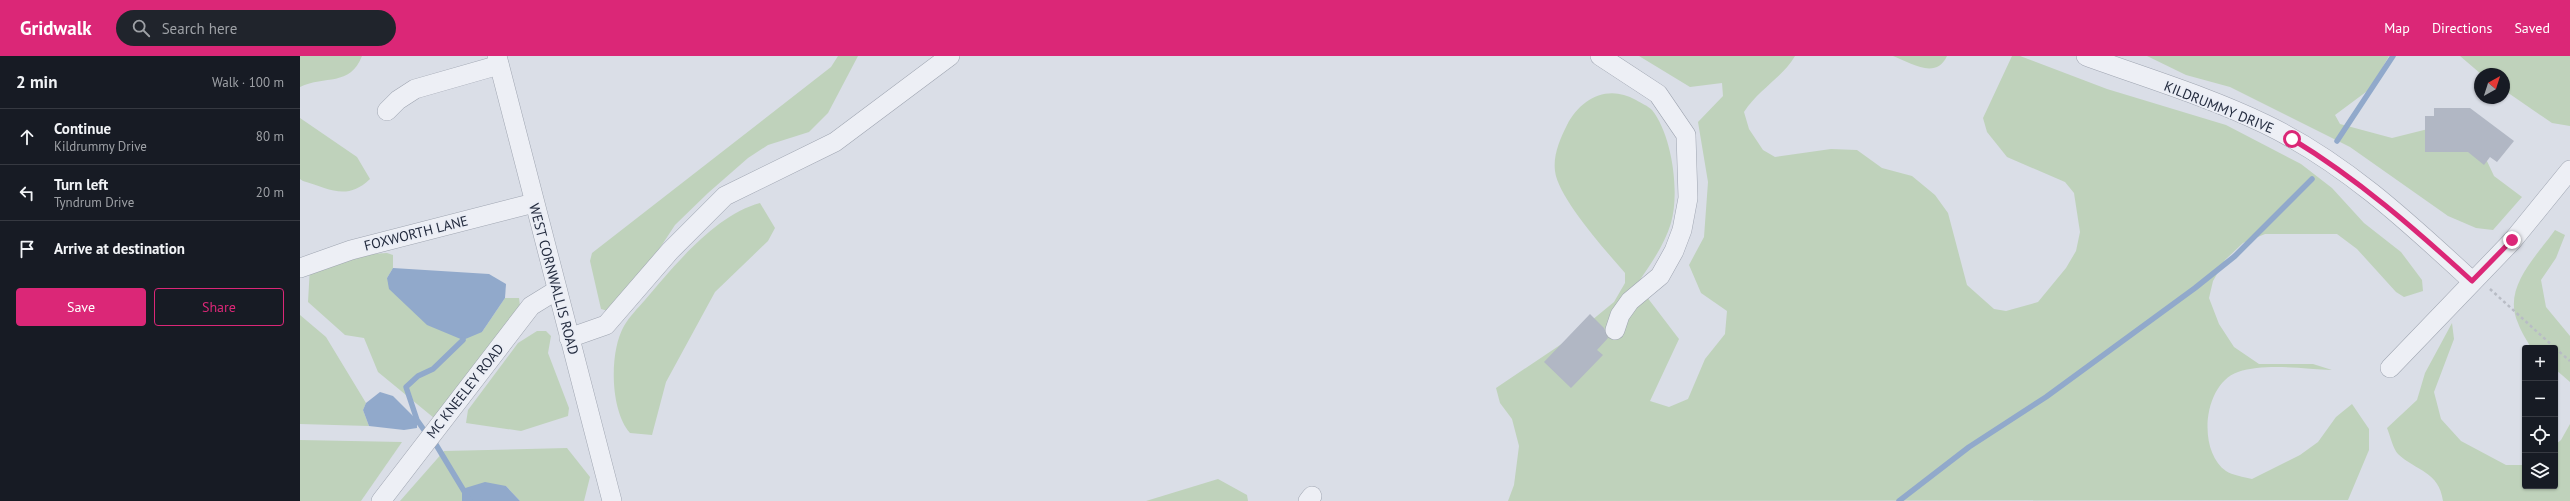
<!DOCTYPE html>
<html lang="en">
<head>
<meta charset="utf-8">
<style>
	body { margin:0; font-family:"PT Sans",sans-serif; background:#20242c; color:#f1f3f6 }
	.controls { position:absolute; right:12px; bottom:12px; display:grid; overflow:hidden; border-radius:4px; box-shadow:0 1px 3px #0004 }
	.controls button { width:36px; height:36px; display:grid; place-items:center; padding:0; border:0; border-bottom:1px solid #363941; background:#171b24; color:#f1f3f6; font:20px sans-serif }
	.compass { position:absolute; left:2174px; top:12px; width:36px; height:36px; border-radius:50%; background:#171b24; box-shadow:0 1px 3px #0004; rotate:39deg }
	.stop { position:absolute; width:12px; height:12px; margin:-9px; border:3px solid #db2777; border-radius:50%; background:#fff }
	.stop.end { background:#db2777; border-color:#fff; box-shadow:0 1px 4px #0008 }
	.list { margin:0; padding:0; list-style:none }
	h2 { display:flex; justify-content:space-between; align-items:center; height:52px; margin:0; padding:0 16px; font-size:17px }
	h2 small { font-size:13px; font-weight:400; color:#9ea1a6 }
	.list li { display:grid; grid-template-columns:26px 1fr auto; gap:12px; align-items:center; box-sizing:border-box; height:56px; padding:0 16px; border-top:1px solid #363941 }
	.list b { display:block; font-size:15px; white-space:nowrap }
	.list p { margin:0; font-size:13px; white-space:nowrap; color:#9ea1a6 }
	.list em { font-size:13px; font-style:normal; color:#9ea1a6 }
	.actions { display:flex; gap:8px; padding:12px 16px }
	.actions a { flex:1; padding:9px 0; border:1px solid #db2777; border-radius:4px; text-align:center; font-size:14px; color:#db2777 }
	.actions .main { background:#db2777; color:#fff }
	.icon { flex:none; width:22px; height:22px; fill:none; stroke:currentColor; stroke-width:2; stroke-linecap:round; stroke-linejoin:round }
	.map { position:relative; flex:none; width:2270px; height:445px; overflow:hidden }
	header { display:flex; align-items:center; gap:24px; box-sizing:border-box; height:56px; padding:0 20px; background:#db2777; color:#fff }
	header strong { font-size:19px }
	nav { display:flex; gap:22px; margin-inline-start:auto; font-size:14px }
	.search { width:280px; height:36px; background:#20242c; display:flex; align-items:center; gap:10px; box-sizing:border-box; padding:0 14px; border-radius:22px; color:#9ea1a6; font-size:15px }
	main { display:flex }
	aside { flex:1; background:#171b24 }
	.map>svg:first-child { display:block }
</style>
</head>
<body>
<header>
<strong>Gridwalk</strong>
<div class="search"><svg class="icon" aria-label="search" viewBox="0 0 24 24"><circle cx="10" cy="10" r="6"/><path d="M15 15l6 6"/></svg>Search here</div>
<nav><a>Map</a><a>Directions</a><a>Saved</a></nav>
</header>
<main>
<aside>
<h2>2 min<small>Walk · 100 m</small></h2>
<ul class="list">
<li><svg class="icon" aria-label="ahead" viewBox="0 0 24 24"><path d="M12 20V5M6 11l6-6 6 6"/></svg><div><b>Continue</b><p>Kildrummy Drive</p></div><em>80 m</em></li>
<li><svg class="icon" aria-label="left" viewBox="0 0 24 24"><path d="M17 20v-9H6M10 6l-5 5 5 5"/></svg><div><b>Turn left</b><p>Tyndrum Drive</p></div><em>20 m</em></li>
<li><svg class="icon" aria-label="arrive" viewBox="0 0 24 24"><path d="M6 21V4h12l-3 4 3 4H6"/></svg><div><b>Arrive at destination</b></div></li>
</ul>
<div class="actions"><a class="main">Save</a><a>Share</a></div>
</aside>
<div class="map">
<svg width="2270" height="445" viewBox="0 0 2270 445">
	<rect width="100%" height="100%" fill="#dadee7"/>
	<g fill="#bfd2bb">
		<path d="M0 0H62C50 31 25 19 0 31Z"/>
		<path d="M538 0H558L528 57 509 76 468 89 448 102 408 137 375 169 350 207 308 255 301 253 290 205 292 197 531 11Z"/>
		<path d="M1339 0H1495C1482 22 1459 33 1444 56L1449 73 1463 94 1475 101 1531 93 1557 94 1582 112 1612 120 1635 139 1648 157 1667 229 1694 253 1706 255 1738 246 1766 212 1776 195 1780 176 1774 137 1765 126 1707 101 1687 76 1683 62 1712 0H1720L1807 33 1926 69 2001 108 2032 132 2064 167 2101 196 2122 224 2123 235 2104 241 2096 236 2057 193 2037 178H1965L1943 187 1925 204 1913 225 1909 242 1919 268 1934 291 1959 308H2013L2032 314C2003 313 1966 307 1938 316 1903 328 1897 395 1926 415 1932 419 1944 421 1952 423L2000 399 2018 386 2036 361 2052 348 2069 373V394L2048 444 1208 445 1214 429 1219 390 1212 363 1200 347 1196 332 1269 283 1314 246 1325 227V217C1307 196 1258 142 1255 115 1253 99 1260 83 1267 69 1281 42 1308 28 1336 44 1341 47 1348 50 1352 54 1372 79 1380 136 1371 167 1364 190 1350 209 1337 228L1379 283 1350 345 1369 351 1388 343 1405 303 1425 278 1427 255 1401 237 1389 209 1404 181 1408 126 1398 66 1423 40 1422 27 1390 31Z"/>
		<path d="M1593 0H1647C1636 24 1611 7 1593 0Z"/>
		<path d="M1847 0H2089L2070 33 2035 59 2040 68 2092 82 2128 73 2186 103 2194 120 2222 141 2193 174 2176 172 2148 160 2050 91 1930 31 1886 19Z"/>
		<path d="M2160 0H2270V70L2252 67 2204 34V18H2181Z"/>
		<path d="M0 62 57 101 70 123C47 145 30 133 3 125L0 123Z"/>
		<path d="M460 147 475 172 468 185 415 236 366 326 352 379 330 377C310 354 309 296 324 270 329 261 338 252 345 244 374 210 415 159 460 147Z"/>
		<path d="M2255 174 2265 179 2256 202 2241 224 2246 251 2270 280V326L2255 313V292H2231C2227 284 2221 276 2218 267 2202 232 2236 201 2255 174Z"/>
		<path d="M87 197 93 199V212L87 222 182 276 205 242H219L220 250 134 362 78 316 64 282 45 279 8 246 10 211 33 210 70 198Z"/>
		<path d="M0 259 26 281 66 347 63 354 69 370 0 368Z"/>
		<path d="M2152 267 2154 283 2134 336 2141 363 2161 385 2206 409H2225V430H2255V389L2261 384 2270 368V445H2143C2139 415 2116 415 2098 398 2093 393 2090 379 2087 372L2117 344 2125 317Z"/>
		<path d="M237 275H246L251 280 248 297 269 352 268 360 221 375 166 367 168 354 218 287Z"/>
		<path d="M0 384 102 386 61 445H0Z"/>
		<path d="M267 392 290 421 284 445H220L206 430 162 433V445H100L144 395Z"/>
		<path d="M918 423 947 439 948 445H846Z"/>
	</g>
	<g fill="#91a9cb">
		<path d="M93 212 189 218 206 228 205 242 182 276 163 284 127 269 89 233 87 222Z"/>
		<path d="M80 336 93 340 117 364V372L104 374 69 370 63 354 66 347Z"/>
		<path d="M185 426 206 430 220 445H162V433Z"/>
	</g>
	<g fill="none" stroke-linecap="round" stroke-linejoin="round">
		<g stroke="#91a9cb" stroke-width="5.5">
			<path d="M2037 85 2093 0"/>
			<path d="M124 374 117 364 106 331 118 320 133 313 163 284"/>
			<path d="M135 387 170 445"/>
			<path d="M1599 445 1669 391 1746 341 1895 232 1935 200 2012 123"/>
		</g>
	</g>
	<g fill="#b1b7c4">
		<path d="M2134 52H2170L2214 85 2197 106 2190 101 2184 109 2168 96H2125V60H2134Z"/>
		<path d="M1290 258 1304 272 1308 282 1297 294 1303 299 1271 332 1244 306Z"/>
	</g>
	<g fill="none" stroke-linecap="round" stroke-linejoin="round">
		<defs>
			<g id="minor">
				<path d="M197 0 312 445"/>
				<path d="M1300 0 1358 38 1386 79 1388 142 1382 174 1374 195 1360 220 1330 245 1320 259 1315 274"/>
				<path d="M1786 0C1846 22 1907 40 1965 68 2044 106 2108 166 2172 225"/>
				<path d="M87 55 98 44 115 33 199 9"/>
				<path d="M0 212 51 194 234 147"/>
				<path d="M269 282 306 269 370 195 425 140 535 86 650 0"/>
				<path d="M2090 312 2213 184 2270 114"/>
				<path d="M81 445 231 250 257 234"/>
				<path d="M1008 445 1012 440"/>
			</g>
		</defs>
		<use href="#minor" stroke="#9fa5b1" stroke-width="20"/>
		<g stroke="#b8bcc5" stroke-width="2.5" stroke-dasharray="3 3" stroke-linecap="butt">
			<path d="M2190 233 2255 292"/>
			<path d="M2255 292 2270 305"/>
		</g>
		<use href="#minor" stroke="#edeff5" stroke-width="19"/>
	</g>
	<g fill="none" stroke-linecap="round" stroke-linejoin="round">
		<path stroke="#db2777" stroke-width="5" d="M1992 83C2058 123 2115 173 2172 225L2212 184"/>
	</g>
	<g text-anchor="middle" stroke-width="3.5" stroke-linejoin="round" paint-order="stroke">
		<g font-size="14" fill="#232b3e" stroke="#eaedf5">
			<text transform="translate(1919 51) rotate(22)" y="5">KILDRUMMY DRIVE</text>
			<text transform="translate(116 177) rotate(-14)" y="5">FOXWORTH LANE</text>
			<text transform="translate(254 223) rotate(75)" y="5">WEST CORNWALLIS ROAD</text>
			<text transform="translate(165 335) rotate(-52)" y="5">MC KNEELEY ROAD</text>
		</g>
	</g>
</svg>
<div class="controls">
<button>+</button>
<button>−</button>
<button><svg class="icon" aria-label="locate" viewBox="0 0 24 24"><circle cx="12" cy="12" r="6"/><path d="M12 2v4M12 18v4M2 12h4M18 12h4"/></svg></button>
<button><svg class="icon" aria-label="layers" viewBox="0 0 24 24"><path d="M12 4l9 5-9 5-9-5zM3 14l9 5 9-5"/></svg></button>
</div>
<svg class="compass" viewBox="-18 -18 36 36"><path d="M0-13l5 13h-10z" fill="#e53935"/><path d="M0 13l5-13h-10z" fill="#9ea1a6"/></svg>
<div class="stop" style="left:1992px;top:83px"></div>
<div class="stop end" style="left:2212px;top:184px"></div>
</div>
</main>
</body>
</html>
